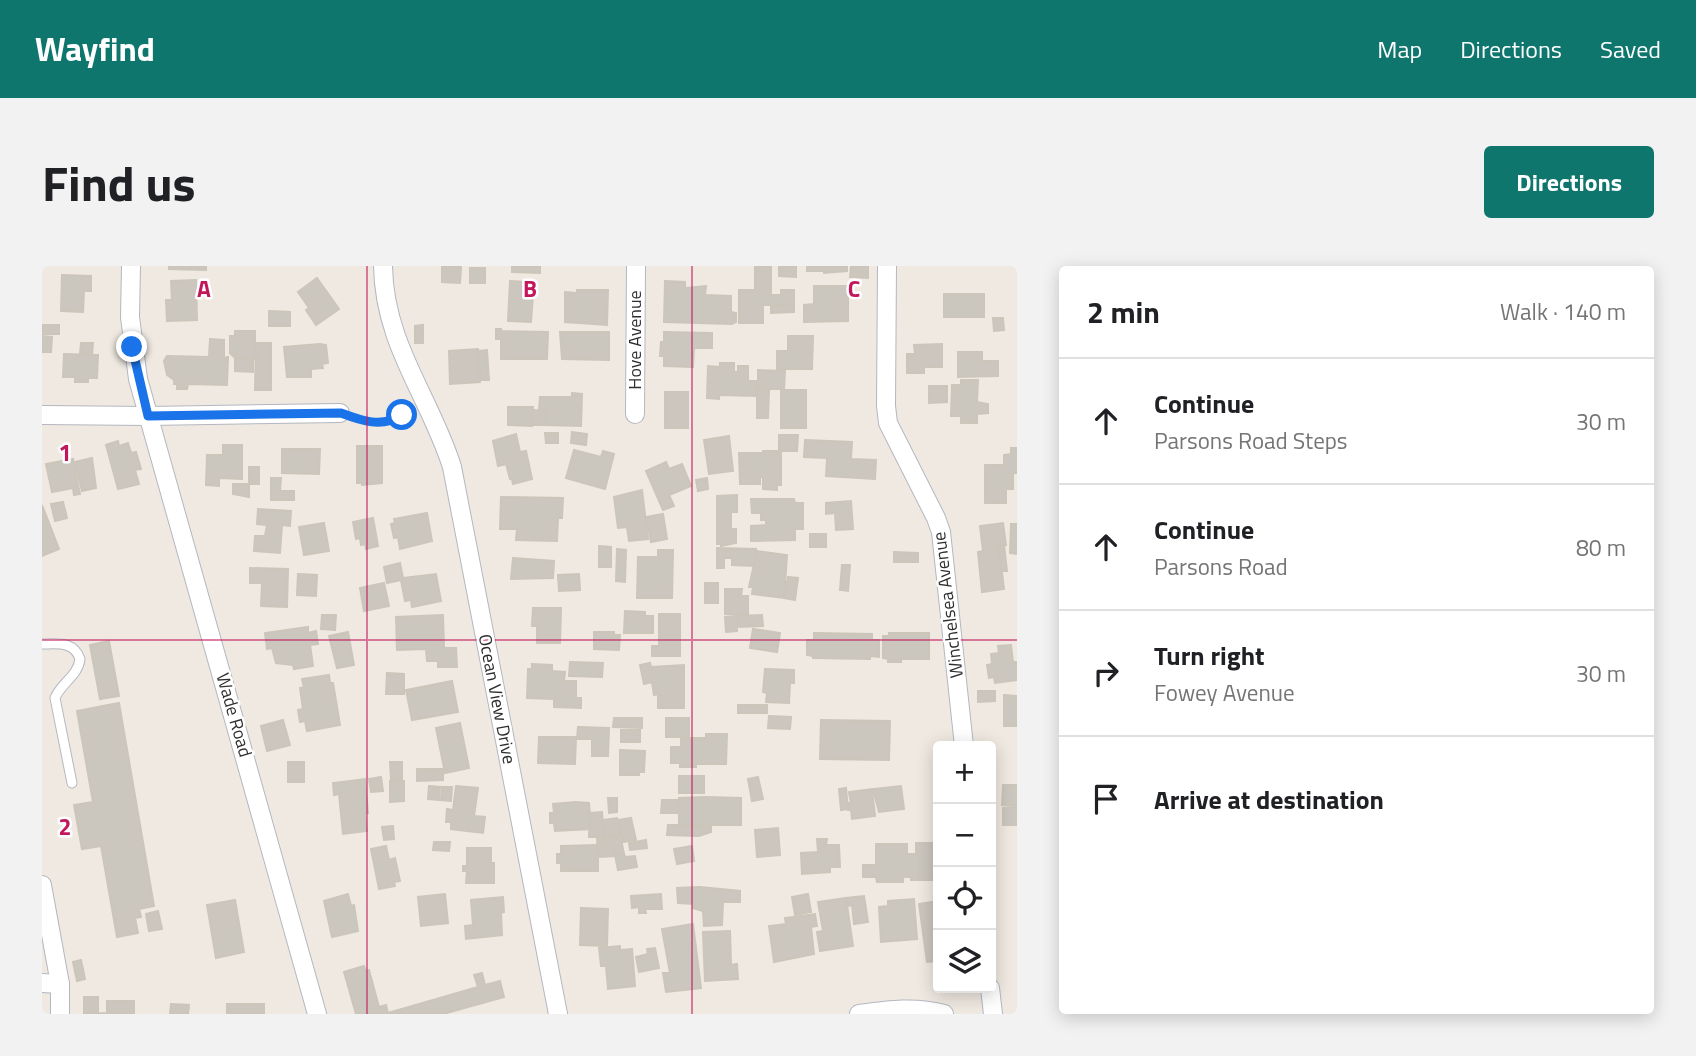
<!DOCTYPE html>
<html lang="en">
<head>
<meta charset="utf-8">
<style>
	body { margin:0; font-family:"Titillium Web",sans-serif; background:#f2f2f2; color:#202124 }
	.controls { position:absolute; right:21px; bottom:21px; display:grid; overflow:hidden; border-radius:7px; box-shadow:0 4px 18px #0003 }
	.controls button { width:63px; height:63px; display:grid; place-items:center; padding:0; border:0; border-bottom:2px solid #e0e0e0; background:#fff; color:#202124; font:35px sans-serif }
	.stop { position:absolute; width:21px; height:21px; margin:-16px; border:5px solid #1a73e8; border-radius:50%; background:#fff }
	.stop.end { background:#1a73e8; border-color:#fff; box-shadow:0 2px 7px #0008 }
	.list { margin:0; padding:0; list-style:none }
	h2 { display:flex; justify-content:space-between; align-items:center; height:91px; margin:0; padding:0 28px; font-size:30px }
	h2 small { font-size:23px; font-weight:400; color:#757577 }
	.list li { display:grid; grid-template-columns:46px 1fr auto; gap:21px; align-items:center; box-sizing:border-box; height:126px; padding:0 28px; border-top:2px solid #e0e0e0 }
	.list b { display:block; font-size:26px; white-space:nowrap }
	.list p { margin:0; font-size:23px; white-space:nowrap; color:#757577 }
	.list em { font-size:23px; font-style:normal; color:#757577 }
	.icon { flex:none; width:38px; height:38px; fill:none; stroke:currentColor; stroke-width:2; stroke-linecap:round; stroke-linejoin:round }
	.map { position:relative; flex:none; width:975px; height:748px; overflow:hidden; border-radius:7px }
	header { display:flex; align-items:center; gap:42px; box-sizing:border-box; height:98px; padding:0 35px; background:#0f766e; color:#fff }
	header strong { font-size:33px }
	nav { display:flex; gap:38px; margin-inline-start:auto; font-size:24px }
	.intro { display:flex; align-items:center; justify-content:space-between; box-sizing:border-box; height:168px; padding:0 42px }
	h1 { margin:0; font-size:49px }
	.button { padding:18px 32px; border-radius:7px; background:#0f766e; color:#fff; font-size:24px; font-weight:700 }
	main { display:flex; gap:42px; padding:0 42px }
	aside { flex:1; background:#fff; border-radius:7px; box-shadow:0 4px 18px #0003 }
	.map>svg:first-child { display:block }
</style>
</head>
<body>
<header>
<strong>Wayfind</strong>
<nav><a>Map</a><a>Directions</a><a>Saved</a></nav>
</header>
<div class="intro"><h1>Find us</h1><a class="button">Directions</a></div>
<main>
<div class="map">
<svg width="975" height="748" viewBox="0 0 975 748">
	<rect width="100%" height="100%" fill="#efe9e1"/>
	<g fill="#cbc7bf" stroke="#cbc5ba" stroke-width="2">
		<path d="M127 0H164V4L127 3Z"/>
		<path d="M400 0H419L418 17 400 16Z"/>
		<path d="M470 0H498V7L470 6Z"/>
		<path d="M713 0H729V29H739V24H752V39H721V57H697V24H713Z"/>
		<path d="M737 0H754V11L737 10Z"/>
		<path d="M765 0H805V5L782 7V5H765Z"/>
		<path d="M809 0H826V12L808 11Z"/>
		<rect x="428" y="2" width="15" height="15"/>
		<path d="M20 9 49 10V25H42L41 46 19 45Z"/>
		<path d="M275 12 297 43 274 59 264 44 267 42 256 26Z"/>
		<path d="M154 14 155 54 125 55 124 34H130L129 15Z"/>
		<path d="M468 15 485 16 484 29H491L489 56 466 55Z"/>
		<path d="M623 15 643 16V22L664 20 663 29 689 30V46L694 47V56L690 58 622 56Z"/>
		<path d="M772 20H806V55L762 56V39L772 38Z"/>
		<path d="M535 24H566L565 59 523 56V26L535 27Z"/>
		<rect x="902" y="28" width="40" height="23"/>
		<path d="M752 39V46L729 47V40Z"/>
		<path d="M227 45 248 46V60H227Z"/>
		<path d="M951 52H961L962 64 952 65Z"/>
		<rect x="0" y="59" width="17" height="9"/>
		<path d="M381 59V77H373V60Z"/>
		<path d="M454 63H459V65L506 66 505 93H459V73H454Z"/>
		<path d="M193 65H213V93L193 92 188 87V70H193Z"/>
		<path d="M518 66H567V94L520 93Z"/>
		<path d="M622 66 670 67V82H652L651 101 622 100V90H618L619 76H622Z"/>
		<path d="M0 70 10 71 9 86H0Z"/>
		<path d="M746 70H771L770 103H735V85H746Z"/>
		<path d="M168 73 182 74V92L186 91 185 119 146 118 145 123H135V118H132V114L125 109 122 95 125 90 167 91Z"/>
		<path d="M39 77H51L50 89 38 88Z"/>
		<path d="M214 77H229V124H213Z"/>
		<path d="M278 78 284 79 286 97 280 98 281 102 269 103V111H245L242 81Z"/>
		<path d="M900 78V101H882V107H865V88H873L872 79Z"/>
		<path d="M436 83 438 116 408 118 407 85Z"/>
		<path d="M445 84 447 114H438L436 85Z"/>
		<path d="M916 86H940V95H956V110L916 111Z"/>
		<path d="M22 88 56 89 55 112H46V116H33V111H21Z"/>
		<path d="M193 92 211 93V106L193 105Z"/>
		<path d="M678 97H692V106H696V100H706V115H715L714 130 677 129V133L665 132 666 100 678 101Z"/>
		<path d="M716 104 743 105 742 123H716Z"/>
		<path d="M919 114H936L935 136 946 138V147L935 148V157H919V150H909L910 119H919Z"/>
		<path d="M887 120H905V136L887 137Z"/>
		<path d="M715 124H727L726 152H715Z"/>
		<rect x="739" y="124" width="25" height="38"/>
		<rect x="623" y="126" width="23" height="36"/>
		<path d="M530 127 540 128 539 160 502 159 503 145 497 144 498 131H530Z"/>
		<path d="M466 141H491L490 160 466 159Z"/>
		<path d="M491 144 503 145 502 159H490Z"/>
		<path d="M530 166 545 168 544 179 529 177Z"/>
		<path d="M503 167H516V177H504Z"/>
		<path d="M474 168 478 186 484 185 490 213 471 218 470 213H468L464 198 456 200 451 175Z"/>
		<path d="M737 169H756L755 185H737Z"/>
		<path d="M687 170 691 205 667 208 662 174Z"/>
		<path d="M763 174 810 176 809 193 834 194 833 213 784 210 785 192 762 191Z"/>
		<path d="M76 175 77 180 86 177 89 187 94 186 99 203 93 204 97 218 76 223 64 179Z"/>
		<path d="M181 179H200V213L177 212V220L164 219 165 189H181Z"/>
		<path d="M315 180H340V217L320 219V217H315Z"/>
		<path d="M969 182H975V207H971V223H964V237H943V199H962V189L969 188Z"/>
		<path d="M240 183H278L277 208 240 207Z"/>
		<path d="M532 184 559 191 561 185 572 188 563 223 524 212Z"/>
		<path d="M721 185H739V219H735V224L721 223V211H718V218H698L697 187H721Z"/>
		<path d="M50 192 54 222 40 225 33 196Z"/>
		<path d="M31 193 38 228 32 229 31 222 10 226 4 198Z"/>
		<path d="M624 196 627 203 640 198 649 220 627 229 632 240 621 244 604 205Z"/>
		<rect x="207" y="201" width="10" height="17"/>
		<path d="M229 212H239L238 225H252V234H229Z"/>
		<path d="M665 212 666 223 656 225 654 214Z"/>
		<path d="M191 218H207V231L191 228Z"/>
		<path d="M600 224 606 273 587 275 585 261 576 262 572 231Z"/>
		<path d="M695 229V246H689V263H694V277L679 280V278H675V230Z"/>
		<path d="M459 231 521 232 520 252H516L515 275 474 274 475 263H458Z"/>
		<path d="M709 233H752L753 237H761V263H753V274L709 275V260L724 259V254H719V247H710Z"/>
		<path d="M809 235 811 263 794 264 793 247 784 248V237Z"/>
		<path d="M21 236 25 252 13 255 9 238Z"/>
		<path d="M0 239 17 283 0 290Z"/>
		<path d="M216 243 249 245 248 260 240 259 238 287 212 285 213 270H223L225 259 215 258Z"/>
		<path d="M385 247 390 275 358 283 356 271 352 272 349 258 353 257 352 253Z"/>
		<path d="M621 248 625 273 609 276 604 251Z"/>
		<path d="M331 252 336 280 324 283 323 278 319 279 318 272 314 273 311 256Z"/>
		<path d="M282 257 287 285 262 289 257 261Z"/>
		<path d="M961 257 964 279 953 280 954 284 957 283 962 323 940 326 936 286 941 285 938 260Z"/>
		<path d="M969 258H975V288L968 287Z"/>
		<rect x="768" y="268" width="16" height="13"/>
		<path d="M962 279 965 305H960L957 283 954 284 953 280Z"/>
		<path d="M557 280 569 281V301H557Z"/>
		<path d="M675 282 714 283 712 300 690 299V292H682V302H675Z"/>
		<path d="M575 283 584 284 583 316 574 315Z"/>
		<path d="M616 284H631L630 332H595L596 291H616Z"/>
		<path d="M715 285 745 289 742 332 710 328 711 321H707Z"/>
		<path d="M852 286 876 287V296H852Z"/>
		<path d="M471 292 512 295 511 312 469 313Z"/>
		<path d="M358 297 361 312 394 308 399 335 370 341 369 334 363 335 359 314 345 317 342 301Z"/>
		<path d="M800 299H808L806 325 798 324Z"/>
		<path d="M208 302 246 303 245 341 219 340 220 317H208Z"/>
		<path d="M256 308 275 309 274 330 255 329Z"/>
		<path d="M537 308 538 324 517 325 516 309Z"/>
		<path d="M746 311 756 312 753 334 742 332Z"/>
		<path d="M342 317 347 340 322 345 318 322Z"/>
		<rect x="663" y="317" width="13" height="20"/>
		<path d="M683 323H700L699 330H706V349L683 348Z"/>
		<path d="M491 342H519L518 377H495V360H490Z"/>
		<path d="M583 345 603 346V350H611V367H582Z"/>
		<path d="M617 348H638V390H610V380H617Z"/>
		<path d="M280 349H294L293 364 279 363Z"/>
		<path d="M401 349 402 382H414L415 401H396V395H385L384 383 355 384 354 351Z"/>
		<path d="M720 349 721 360 695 361V350Z"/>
		<path d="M694 350 695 365 684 366 683 351Z"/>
		<path d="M266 361V367L274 365 276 378 268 379 271 400 252 403 251 399 234 397 230 382 225 383 223 367Z"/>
		<path d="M711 363 738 367 735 386 708 382Z"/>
		<path d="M306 366 312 399 295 402 287 370Z"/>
		<path d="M552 366H572V369H578L577 384 552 383Z"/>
		<path d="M772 367 830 368V374H837V391L828 390V393L771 392V390L765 389V374H772Z"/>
		<path d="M847 367H887V393H859V396H846V393L841 392V370H847Z"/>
		<path d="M67 375 77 430 58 433 48 379Z"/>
		<path d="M969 379 971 396H975V414L953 417 952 411 947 412 945 399 950 398 949 388 957 387 956 380Z"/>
		<path d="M528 396 561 397 560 411 527 410Z"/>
		<path d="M608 397 609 401 642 399V442H616V428L612 429 610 416 602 418 598 399Z"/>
		<path d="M490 398 510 399V405L523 406 522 415H534V432H539V442L512 441V433L485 432 486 403H490Z"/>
		<path d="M723 403 752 404V417H748L747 437 724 436 725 427 721 426Z"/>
		<path d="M345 407 362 408V428H344Z"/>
		<path d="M287 409 288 417H291L298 459 265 465 263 455 258 456 256 444 261 443 258 422 262 421 260 413Z"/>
		<path d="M410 415 416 446 370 454 364 424Z"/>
		<path d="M936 425H953V435L936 436Z"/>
		<path d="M962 429 975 430V460H962Z"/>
		<path d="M77 437 112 640 97 643 99 651 93 652 96 667 75 671 59 580 40 583 32 539 51 536 35 445Z"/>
		<rect x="696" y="439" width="29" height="8"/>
		<path d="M727 450 749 451 748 463 726 462Z"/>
		<path d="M572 452H600V462L571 461Z"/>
		<rect x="624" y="452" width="23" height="19"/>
		<path d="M241 454 248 479 225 485 219 460Z"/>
		<path d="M779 454 848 455 847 494 778 493Z"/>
		<path d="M418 457 427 502 403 507 394 462Z"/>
		<path d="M536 461 567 462 566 490H550V473H535Z"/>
		<rect x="579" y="464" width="19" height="12"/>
		<path d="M664 468H685L684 498H654V501H638V497H629V481H639V472H664Z"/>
		<path d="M497 471H534L533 498 496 497Z"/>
		<path d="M578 484 603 485 602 506H597V509H578Z"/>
		<rect x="246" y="496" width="16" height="20"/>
		<path d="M348 496H360V513L349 514Z"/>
		<path d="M375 503H401V514L375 515Z"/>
		<rect x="637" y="510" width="25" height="17"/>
		<path d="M339 511 341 525 329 526 327 513Z"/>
		<path d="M716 511 721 533 710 535 706 513Z"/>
		<path d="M323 513 326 547H323L325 565 301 568 297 528 292 529 291 517Z"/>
		<path d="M348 515H362V535L348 536Z"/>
		<path d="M961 519H975V540L960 539Z"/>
		<path d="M387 520 398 521 397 534 386 533Z"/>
		<path d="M414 520 436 522 432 550 443 551 441 567 409 563V556H404L405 543 411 544Z"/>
		<path d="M859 520 862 543 837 546 831 523Z"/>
		<path d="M400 521H410L409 535 399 534Z"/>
		<path d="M804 522 806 543 799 544 797 523Z"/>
		<path d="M830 523 833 550 810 553 809 544H806L805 537H809L807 526Z"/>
		<path d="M664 531 699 532V559H637V532Z"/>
		<path d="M566 532H575V546L567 547Z"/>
		<path d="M620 534H637V547H619Z"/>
		<path d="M534 536 547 537 549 563 513 565 512 557H508V547H512L511 538Z"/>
		<path d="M975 541V559H961V542Z"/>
		<path d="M560 546 562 571H547L548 547Z"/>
		<path d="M575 552 578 570 562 571 560 554Z"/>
		<path d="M589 552 594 574 581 576 576 554Z"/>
		<path d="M626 559H669V566L657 570 625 569Z"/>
		<path d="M351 560 352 573 342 574 340 561Z"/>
		<path d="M736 562 738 589 715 591 713 564Z"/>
		<path d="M576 571 579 573 582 588 573 589 571 580H561V572Z"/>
		<path d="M555 572H561V580H571L574 590 556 591Z"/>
		<path d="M775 573H785L784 579H797L798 601H788V606L760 608 759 587 776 586Z"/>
		<path d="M604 574 605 582 588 584 587 577Z"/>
		<path d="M392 576H408L407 585 391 584Z"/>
		<path d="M874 577H896V614H869V611H861V616H835L834 611H821V599H834V578H865V588H874Z"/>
		<path d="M556 579V605H519V597H515V588H519V580Z"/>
		<path d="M344 580 347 594 353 592 358 615 352 616 353 620 337 623 329 583Z"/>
		<path d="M650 580 652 595 635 598 632 583Z"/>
		<path d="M425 582H449V597H452V617H424L425 605H421V600H425Z"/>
		<path d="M582 588 583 591 593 590 595 601 576 604 573 589Z"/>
		<path d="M658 621 698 625V636H681L680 659 662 660 661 645 651 642 652 638 636 637 635 622Z"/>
		<path d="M306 628 309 640 312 639 316 665 290 671 282 635Z"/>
		<path d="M403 628 406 657 379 660 376 631Z"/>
		<path d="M619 628 620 643H603L604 647H597V641L590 642 589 630Z"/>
		<path d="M766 628 769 646 753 649 750 631Z"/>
		<path d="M822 630 826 656 812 658 810 639 806 640 805 632Z"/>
		<path d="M461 631 462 646 459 647 460 669 424 673 423 660 431 659 429 634Z"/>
		<path d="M804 632 811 680 778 685 775 666 781 665 776 636Z"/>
		<path d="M872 633 875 673 839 676 837 641 846 640V635Z"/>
		<path d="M193 634 202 686 174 692 165 639Z"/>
		<path d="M896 635V695L885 696 877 638Z"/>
		<path d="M539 642 566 643 565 680 538 679Z"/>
		<path d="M116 645 120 663 107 665 104 648Z"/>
		<path d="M773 648 775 660 769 661 772 688 732 696 727 660 744 658 743 652Z"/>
		<path d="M651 658 659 722 624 726 621 707H628L620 663Z"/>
		<path d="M688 665 689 699 695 698 696 713 663 715 661 666Z"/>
		<path d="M578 680V684L590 683 593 720 566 723 564 700H559L557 682Z"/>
		<path d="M613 682 617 702 597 706 594 691 606 688 605 683Z"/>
		<path d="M39 694 43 713 35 715 31 696Z"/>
		<path d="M322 700 324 705 327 704 337 741 344 739 346 747 436 721 432 709 440 707 443 719 458 715 462 731 401 748H314L302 706Z"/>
		<rect x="42" y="731" width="14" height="16"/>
		<path d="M65 735H92V748H43L65 747Z"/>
		<path d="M129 738 147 739 146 748H128Z"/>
		<rect x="185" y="738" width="37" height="10"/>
	</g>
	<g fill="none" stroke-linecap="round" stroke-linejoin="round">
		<defs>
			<path id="service" d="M0 378C16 378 32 375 38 393 36 410 19 417 13 432L30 517"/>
			<g id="minor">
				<path d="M89 0 88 51 96 113 275 748"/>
				<path d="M341 0C342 78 388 131 410 201L516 748"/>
				<path d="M845 0 844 140 846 157 894 252 899 266 922 480"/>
				<path d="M593 148 594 0"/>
				<path d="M0 149 106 150 298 147"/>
				<path d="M0 619 18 718V748"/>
				<path d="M0 717 18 718"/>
				<path d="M948 722 951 748"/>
				<path d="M817 748C846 744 873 740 902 748"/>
			</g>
		</defs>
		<use href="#service" stroke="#b4b7c1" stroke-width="11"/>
		<use href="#minor" stroke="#b4b7c1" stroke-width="20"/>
		<path stroke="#c9c9c9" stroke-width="2.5" stroke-dasharray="5 3.5" stroke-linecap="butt" d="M315 153C335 161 355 158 366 139"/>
		<use href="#service" stroke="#fff" stroke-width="9"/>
		<use href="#minor" stroke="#fff" stroke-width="18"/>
	</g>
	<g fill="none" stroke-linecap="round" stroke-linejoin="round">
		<path stroke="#1a73e8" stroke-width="9" d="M90 81 106 150 299 147C320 155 340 162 360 149"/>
	</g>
	<path fill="none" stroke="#c2185b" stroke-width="2" stroke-opacity="0.55" d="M325 0V748M650 0V748M0 374H975"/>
	<g text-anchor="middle" stroke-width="5" stroke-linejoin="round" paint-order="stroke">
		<g font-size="18" fill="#2e2e2e" stroke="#fff">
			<text transform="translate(593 74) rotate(-90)" y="6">Hove Avenue</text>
			<text transform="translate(906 339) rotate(-97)" y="6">Winchelsea Avenue</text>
			<text transform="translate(455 433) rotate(79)" y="6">Ocean View Drive</text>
			<text transform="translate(192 449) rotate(74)" y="6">Wade Road</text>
		</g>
	</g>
	<g font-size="23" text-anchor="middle" font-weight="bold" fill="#c2185b" stroke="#fff" stroke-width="5" stroke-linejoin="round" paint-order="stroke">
		<text x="162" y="31">A</text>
		<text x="488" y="31">B</text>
		<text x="812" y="31">C</text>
		<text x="23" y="195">1</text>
		<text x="23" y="569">2</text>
	</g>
</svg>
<div class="controls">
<button>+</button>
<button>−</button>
<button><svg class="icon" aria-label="locate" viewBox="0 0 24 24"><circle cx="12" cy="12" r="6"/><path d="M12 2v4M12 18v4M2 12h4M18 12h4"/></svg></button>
<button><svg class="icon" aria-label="layers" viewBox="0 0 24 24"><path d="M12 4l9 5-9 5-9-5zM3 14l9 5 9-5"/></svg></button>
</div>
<div class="stop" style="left:360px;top:149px"></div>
<div class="stop end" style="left:90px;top:81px"></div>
</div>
<aside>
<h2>2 min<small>Walk · 140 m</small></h2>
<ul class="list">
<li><svg class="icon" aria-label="ahead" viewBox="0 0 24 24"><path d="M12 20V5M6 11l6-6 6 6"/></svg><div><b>Continue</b><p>Parsons Road Steps</p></div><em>30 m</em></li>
<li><svg class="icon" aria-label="ahead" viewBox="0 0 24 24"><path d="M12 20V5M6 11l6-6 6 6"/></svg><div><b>Continue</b><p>Parsons Road</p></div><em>80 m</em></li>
<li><svg class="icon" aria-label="right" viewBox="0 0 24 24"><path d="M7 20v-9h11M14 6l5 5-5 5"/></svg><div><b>Turn right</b><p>Fowey Avenue</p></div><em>30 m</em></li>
<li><svg class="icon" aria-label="arrive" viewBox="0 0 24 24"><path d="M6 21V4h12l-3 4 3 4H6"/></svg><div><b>Arrive at destination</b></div></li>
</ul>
</aside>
</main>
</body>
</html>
